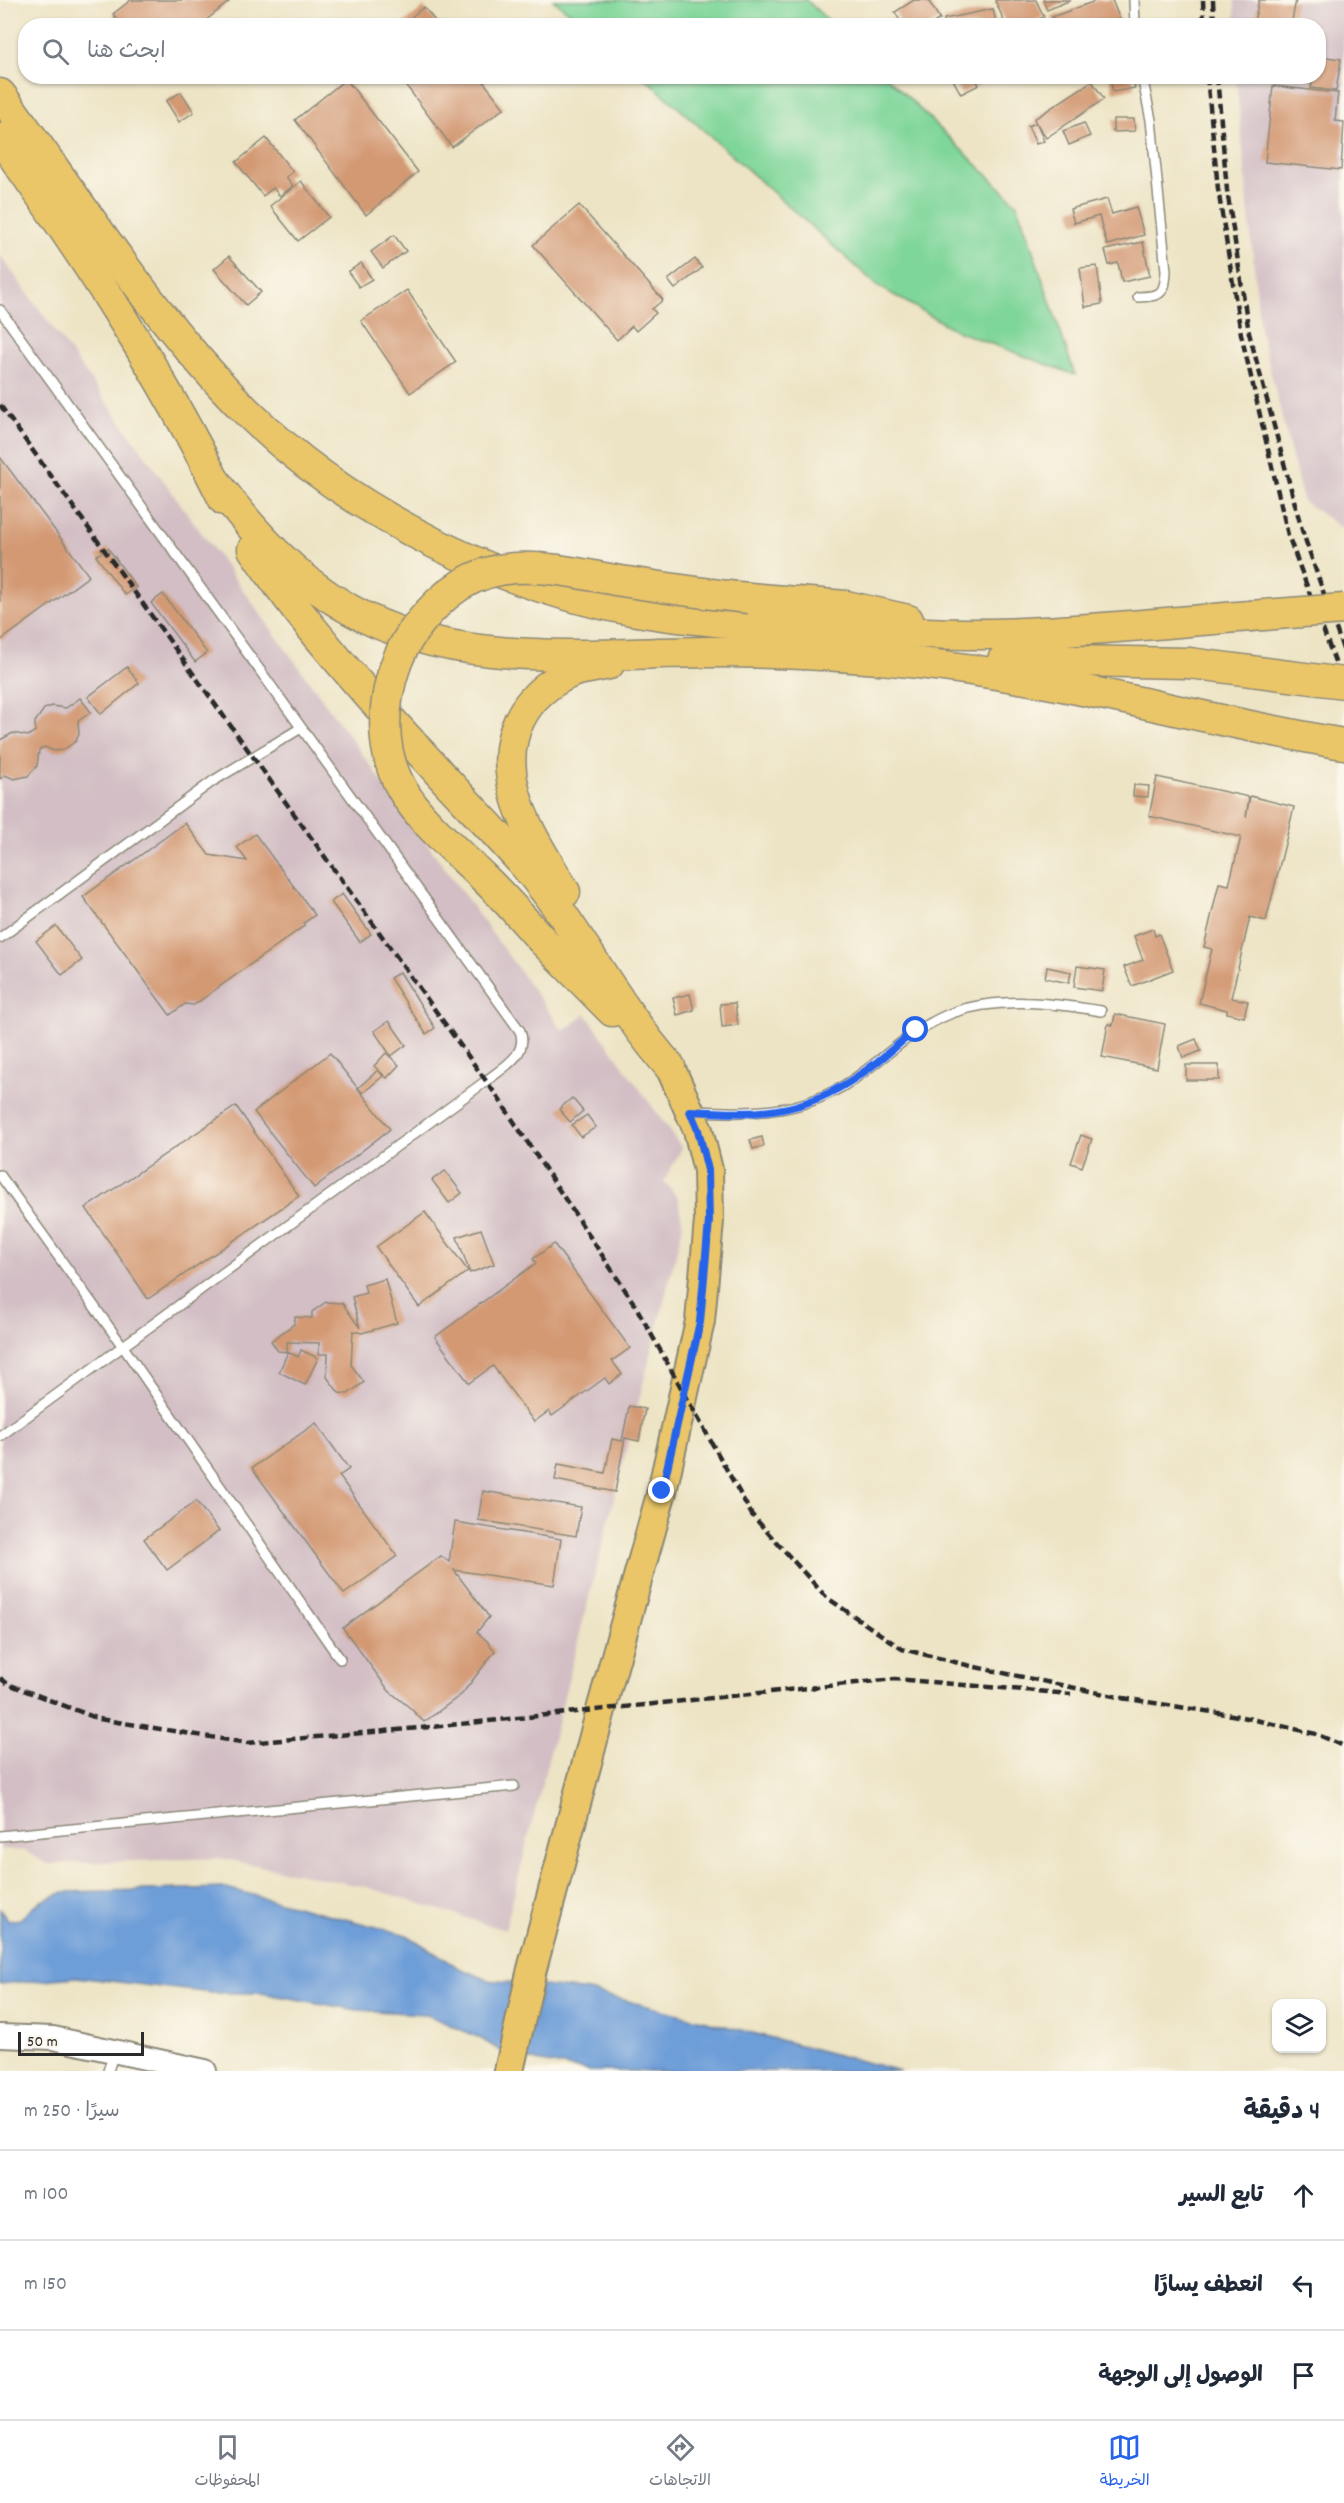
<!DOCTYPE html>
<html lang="ar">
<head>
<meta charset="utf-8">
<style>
	body { margin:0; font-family:Dekko,"Playpen Sans Arabic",sans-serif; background:#f2f2f3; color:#1f2937; direction:rtl }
	.controls { position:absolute; right:18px; bottom:18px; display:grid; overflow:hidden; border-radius:12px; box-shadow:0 2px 4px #0004 }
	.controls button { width:54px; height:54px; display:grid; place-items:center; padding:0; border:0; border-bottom:2px solid #e0e1e3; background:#fff; color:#1f2937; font:30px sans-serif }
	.scale { position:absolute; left:18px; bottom:15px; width:126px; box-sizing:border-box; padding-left:6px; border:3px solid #2b2b2b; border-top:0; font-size:16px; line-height:21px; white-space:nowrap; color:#2b2b2b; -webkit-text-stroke:4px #fbf7ec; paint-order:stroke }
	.stop { position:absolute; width:18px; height:18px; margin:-14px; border:4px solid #2563eb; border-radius:50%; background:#fff }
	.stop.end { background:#2563eb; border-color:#fff; box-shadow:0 2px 6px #0008 }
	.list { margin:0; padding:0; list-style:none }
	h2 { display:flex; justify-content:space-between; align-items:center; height:78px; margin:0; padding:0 24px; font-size:26px }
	h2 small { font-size:20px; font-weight:400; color:#747a83 }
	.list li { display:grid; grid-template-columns:39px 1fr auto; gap:18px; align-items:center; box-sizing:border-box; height:90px; padding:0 24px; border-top:2px solid #e0e1e3 }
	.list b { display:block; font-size:22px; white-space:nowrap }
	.list em { font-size:20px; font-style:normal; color:#747a83 }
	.icon { flex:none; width:33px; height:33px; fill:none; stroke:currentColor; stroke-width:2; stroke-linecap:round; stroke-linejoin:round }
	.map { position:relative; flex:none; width:1344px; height:2071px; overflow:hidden; direction:ltr }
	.search { position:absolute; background:#fff; box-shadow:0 2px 4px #0004; left:18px; right:18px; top:18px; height:66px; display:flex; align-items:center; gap:15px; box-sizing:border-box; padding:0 21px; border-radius:24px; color:#747a83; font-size:22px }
	.sheet { height:348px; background:#fff }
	nav { display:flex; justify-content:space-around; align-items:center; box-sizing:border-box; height:84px; border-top:2px solid #e0e1e3; background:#fff; font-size:16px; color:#747a83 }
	nav a { display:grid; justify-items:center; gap:3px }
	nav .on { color:#2563eb }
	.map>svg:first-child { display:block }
</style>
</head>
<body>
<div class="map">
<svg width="1344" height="2071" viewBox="0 0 1344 2071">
	<rect width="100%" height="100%" fill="#fbf7ec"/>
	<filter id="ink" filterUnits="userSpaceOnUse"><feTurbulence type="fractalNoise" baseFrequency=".0167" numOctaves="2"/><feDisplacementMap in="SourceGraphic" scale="12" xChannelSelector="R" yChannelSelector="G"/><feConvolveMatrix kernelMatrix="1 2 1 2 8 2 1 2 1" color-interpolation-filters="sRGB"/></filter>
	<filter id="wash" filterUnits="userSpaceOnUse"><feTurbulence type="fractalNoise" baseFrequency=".008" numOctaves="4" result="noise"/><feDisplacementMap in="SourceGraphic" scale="24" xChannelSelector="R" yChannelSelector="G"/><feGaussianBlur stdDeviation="1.35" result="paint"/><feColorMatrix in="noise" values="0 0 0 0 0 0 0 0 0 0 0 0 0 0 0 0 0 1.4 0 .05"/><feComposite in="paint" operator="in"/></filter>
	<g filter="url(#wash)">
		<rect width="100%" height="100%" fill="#ede4c5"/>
		<g fill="#d2bec4">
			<path d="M1235 0H1344V530L1303 501 1260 330 1236 77 1318 76V26H1235Z"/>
			<path d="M0 255 563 1031 586 1014 682 1148 664 1181 678 1198 683 1226 505 1930 366 1887 219 1858 47 1864 25 1851 3 1849 0 1851Z"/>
		</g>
		<g fill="#7fd69a" stroke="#558062" stroke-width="1.5">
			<path d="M553 0H806L833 25H586Z"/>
			<path d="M644 77H887L1017 204 1075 375 957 331 878 286Z"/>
		</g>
		<path fill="#6e9ed8" stroke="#4c6482" stroke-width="1.5" d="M226 1888 407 1935 459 1968 488 1980 589 1991 900 2071H591L525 2059 499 2050 480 2038 425 2014 357 2010 261 1993H212L76 1977 0 1984V1908L8 1921 20 1919 39 1902 64 1892Z"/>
		<g id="blocks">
			<g fill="#d39973">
				<path d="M131 0H231L199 26H122L113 14Z"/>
				<path d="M914 0H928L940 19 929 26H914L912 23 903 26 895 12Z"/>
				<path d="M995 0H1036L1044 17 1024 26H1000L998 23 1004 21Z"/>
				<path d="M1043 0H1071L1047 10Z"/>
				<path d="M1098 0H1112L1120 20 1106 26H1055L1052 17Z"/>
				<path d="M1259 0H1296L1291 26H1253Z"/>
				<path d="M424 7 439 26H400Z"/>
				<path d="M993 9 997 26H945L944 19Z"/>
				<path d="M1318 56 1341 59 1336 91 1311 88 1313 76H1318Z"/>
				<path d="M399 76H479L504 108 452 147Z"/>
				<path d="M951 76H974L979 85 961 94Z"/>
				<path d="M1123 76H1132L1135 88 1113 92 1110 79Z"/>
				<path d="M346 79 418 172 366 215 295 120Z"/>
				<path d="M1092 81 1104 99 1046 138 1037 124 1044 141 1036 144 1028 126 1036 123 1034 119Z"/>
				<path d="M1273 86 1338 93 1335 121 1344 122 1341 170 1265 162Z"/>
				<path d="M181 92 194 112 179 122 166 101Z"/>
				<path d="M1113 119H1134L1135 131 1113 132Z"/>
				<path d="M1084 123 1090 136 1069 145 1063 131Z"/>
				<path d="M266 138 293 172 286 177 293 186 280 196 273 188 263 196 236 162Z"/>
				<path d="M301 181 329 217 298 241 270 206Z"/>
				<path d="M1107 199 1112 214 1136 207 1144 235 1107 245 1099 216 1074 223 1070 209Z"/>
				<path d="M579 205 663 300 652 309 656 313 636 331 632 326 617 340 533 245Z"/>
				<path d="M394 235 406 251 383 268 371 252Z"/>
				<path d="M1143 242 1150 276 1122 282 1118 263 1109 265 1105 250Z"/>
				<path d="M229 256 261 292 246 305 214 269Z"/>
				<path d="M695 259 702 268 675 289 668 280Z"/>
				<path d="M361 263 372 279 359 287 348 272Z"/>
				<path d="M1097 266 1102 304 1085 307 1080 268Z"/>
				<path d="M407 290 456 362 410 393 361 321Z"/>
				<path d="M0 457 89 576 0 641Z"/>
				<path d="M108 548 136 587 125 595 96 556Z"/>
				<path d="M163 594 207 653 195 662 151 603Z"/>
				<path d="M127 667 139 683 101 714 88 697Z"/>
				<path d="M80 698 91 712 78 721 79 734 76 741 63 750 55 751 44 747 39 750 37 766 28 776 14 779 5 775 0 779V740L13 733 28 736 35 731V722L44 709 52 706 66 708Z"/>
				<path d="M1157 777 1249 797 1246 817 1250 796 1294 807 1266 921 1250 917 1231 998 1248 1001 1244 1017 1227 1013V1010L1199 1003 1212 949 1204 947 1219 883 1229 885 1241 837 1149 816Z"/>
				<path d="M1134 785 1149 786 1148 797 1133 796Z"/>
				<path d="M185 823 209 855 247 861 237 847 255 834 315 915 304 923V926L194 1005 185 1004 170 1015 83 897Z"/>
				<path d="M342 894 371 934 360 942 331 902Z"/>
				<path d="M56 926 82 960 62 975 36 941Z"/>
				<path d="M1153 929 1155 936 1159 934 1173 970 1132 986 1124 967 1143 960 1134 936Z"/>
				<path d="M1077 966 1105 970 1102 991 1074 987Z"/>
				<path d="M1047 967 1071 972 1069 983 1045 978Z"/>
				<path d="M400 972 435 1028 426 1034 390 978Z"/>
				<path d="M690 994 694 1010 677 1015 673 998Z"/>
				<path d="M735 1003 738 1025 722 1027 720 1004Z"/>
				<path d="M1115 1014 1165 1024 1157 1068 1102 1057 1108 1024 1113 1025Z"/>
				<path d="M389 1021 406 1045 391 1056 374 1031Z"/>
				<path d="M1196 1039 1201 1051 1183 1058 1179 1046Z"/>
				<path d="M330 1053 390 1129 314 1188 254 1112Z"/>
				<path d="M386 1053 399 1065 387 1078 374 1066Z"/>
				<rect x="1186" y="1065" width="33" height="15"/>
				<path d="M378 1070 383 1076 363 1093 358 1088Z"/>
				<path d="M572 1098 583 1111 570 1122 559 1109Z"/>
				<path d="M236 1106 299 1196 148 1299 86 1208Z"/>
				<path d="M587 1115 596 1127 581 1137 572 1125Z"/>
				<path d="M1081 1135 1092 1139 1082 1167 1071 1163Z"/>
				<path d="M762 1137 764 1146 753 1149 750 1140Z"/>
				<path d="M445 1171 462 1193 449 1203 432 1180Z"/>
				<path d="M425 1212 468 1271 419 1307 376 1247Z"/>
				<path d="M481 1229 494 1264 470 1273 457 1237Z"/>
				<path d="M554 1244 630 1348 612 1361 622 1374 609 1384 605 1378 552 1416 549 1411 534 1422 493 1366 469 1383 435 1337 536 1263 533 1259Z"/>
				<path d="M385 1279 397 1323 362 1333 353 1331 351 1365 364 1382 348 1394 339 1393 327 1377 328 1354H319V1343L287 1342V1352L278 1351 271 1341 294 1324 295 1317 312 1318V1312L326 1302 342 1303 360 1328 352 1297 366 1293 364 1285Z"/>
				<path d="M301 1350 318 1358 305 1385 279 1372 288 1352 298 1357Z"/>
				<path d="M629 1406 645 1409 639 1441 625 1438 615 1492 555 1480 558 1464 605 1473 612 1439 622 1441Z"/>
				<path d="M316 1423 349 1469 339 1476 397 1556 344 1594 252 1468Z"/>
				<path d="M483 1491 581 1507 576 1536 478 1520Z"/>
				<path d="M196 1501 219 1531 167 1570 144 1539Z"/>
				<path d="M455 1522 561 1539 554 1585 454 1570 489 1617 477 1632 487 1641 495 1651 462 1694 424 1722 409 1707 389 1691 343 1628 441 1556 449 1562Z"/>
			</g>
		</g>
	</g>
	<g filter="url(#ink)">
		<use href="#blocks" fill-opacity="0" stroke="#8c8878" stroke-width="1.5"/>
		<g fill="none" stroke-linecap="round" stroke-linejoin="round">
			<defs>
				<g id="service">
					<path d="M1134 0 1135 26"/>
					<path d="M1138 297C1160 296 1165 295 1166 271L1151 120 1142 76"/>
					<path d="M0 310 520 1031C529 1055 502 1068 486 1081L0 1436"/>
					<path d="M0 938 213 781 301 728"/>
					<path d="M696 1111C759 1114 808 1114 861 1074 891 1052 916 1027 952 1013 998 996 1054 1003 1101 1011"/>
					<path d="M0 1175 124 1348 340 1659"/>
					<path d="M0 1836 514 1786"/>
					<path d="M108 2071 114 2052"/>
				</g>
				<path id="tertiary" d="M0 2036 53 2038 205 2071"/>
				<path id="primary" d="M509 2071 532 1969 601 1710 662 1491 700 1321 709 1221 708 1170 698 1130 670 1067"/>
				<g id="trunk">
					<path d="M0 94C80 201 152 318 247 412 351 514 506 591 649 613 714 623 781 627 847 630 905 632 964 636 1023 633 1098 630 1174 622 1250 616"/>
					<path d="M0 138C83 253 161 372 224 500"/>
					<path d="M215 481C252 531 294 578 349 609 455 670 591 653 709 652 779 652 849 655 919 663 1062 679 1202 720 1344 744"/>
					<path d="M253 549C306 627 368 696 432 765 463 800 497 833 527 868 580 931 616 1006 670 1067"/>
					<path d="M749 598 846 606 908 620"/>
					<path d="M1003 660 1189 663"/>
					<path d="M565 892C547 861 524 828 515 793 500 739 522 694 572 672 583 668 597 667 609 664"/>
					<path d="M542 940 612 1011"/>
				</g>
			</defs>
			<use href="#service" stroke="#8c8878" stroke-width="12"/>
			<use href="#tertiary" stroke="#8c8878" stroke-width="26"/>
			<use href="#primary" stroke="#8c8878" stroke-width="32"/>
			<use href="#trunk" stroke="#8c8878" stroke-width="33"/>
			<use href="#service" stroke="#fff" stroke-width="9"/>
			<use href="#tertiary" stroke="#fff" stroke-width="22"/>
			<use href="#primary" stroke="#eac669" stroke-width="28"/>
			<use href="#trunk" stroke="#eac669" stroke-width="30"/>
			<g stroke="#2b2b2b" stroke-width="4.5" stroke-dasharray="9 4.5" stroke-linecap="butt">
				<path d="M1203 0 1204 26"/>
				<path d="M1213 0 1214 26"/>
				<path d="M1207 76 1218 189 1241 334 1288 535 1344 686"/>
				<path d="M1217 76 1227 190 1249 333 1302 530 1344 652"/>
				<path d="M0 405 499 1099 635 1305 752 1515 826 1597 902 1649 975 1667 1128 1699"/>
				<path d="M0 1678 8 1684 99 1719 247 1743 431 1727 895 1679 1071 1694"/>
				<path d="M1122 1698 1238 1716 1316 1734 1344 1746"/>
			</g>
			<defs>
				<g id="trunk-bridge">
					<path d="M1250 616 1344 609"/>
					<path d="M1189 663 1344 683"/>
					<path d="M542 940C523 919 504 897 483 877 428 823 374 787 387 700 391 673 401 646 418 625 443 593 473 570 516 568 549 566 582 574 615 580 660 587 704 594 749 598"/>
				</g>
			</defs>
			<use href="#trunk-bridge" stroke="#8c8878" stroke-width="33" stroke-linecap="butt"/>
			<use href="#trunk-bridge" stroke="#eac669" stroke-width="30"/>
		</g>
	</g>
	<g fill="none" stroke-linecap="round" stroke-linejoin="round" filter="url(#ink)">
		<path stroke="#2563eb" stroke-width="8" d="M662 1491 700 1322 709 1221 708 1170 698 1130 690 1111C758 1115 800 1116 858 1076 879 1063 896 1045 916 1030"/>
	</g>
</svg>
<div class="controls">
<button><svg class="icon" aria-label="layers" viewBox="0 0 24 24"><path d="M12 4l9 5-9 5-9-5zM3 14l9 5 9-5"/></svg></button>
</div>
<div class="scale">50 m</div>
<div class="stop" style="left:916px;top:1030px"></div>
<div class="stop end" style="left:662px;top:1491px"></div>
<div class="search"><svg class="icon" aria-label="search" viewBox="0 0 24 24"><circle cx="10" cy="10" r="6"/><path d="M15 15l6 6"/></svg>ابحث هنا</div>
</div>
<section class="sheet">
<h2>4 دقيقة<small>سيرًا · 250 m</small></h2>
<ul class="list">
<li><svg class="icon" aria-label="ahead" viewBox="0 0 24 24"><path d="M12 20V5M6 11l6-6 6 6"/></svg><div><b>تابع السير</b></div><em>100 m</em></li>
<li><svg class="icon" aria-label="left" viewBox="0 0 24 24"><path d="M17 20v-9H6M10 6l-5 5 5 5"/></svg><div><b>انعطف يسارًا</b></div><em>150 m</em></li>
<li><svg class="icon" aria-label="arrive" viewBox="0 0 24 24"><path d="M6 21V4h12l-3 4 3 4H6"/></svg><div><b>الوصول إلى الوجهة</b></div></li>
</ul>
</section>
<nav>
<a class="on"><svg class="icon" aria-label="map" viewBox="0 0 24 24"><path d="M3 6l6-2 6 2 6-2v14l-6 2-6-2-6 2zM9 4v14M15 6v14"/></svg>الخريطة</a>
<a><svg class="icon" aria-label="directions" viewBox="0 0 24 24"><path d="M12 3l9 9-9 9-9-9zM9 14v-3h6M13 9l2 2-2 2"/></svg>الاتجاهات</a>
<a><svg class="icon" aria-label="saved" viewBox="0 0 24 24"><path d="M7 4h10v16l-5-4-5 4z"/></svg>المحفوظات</a>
</nav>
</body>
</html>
